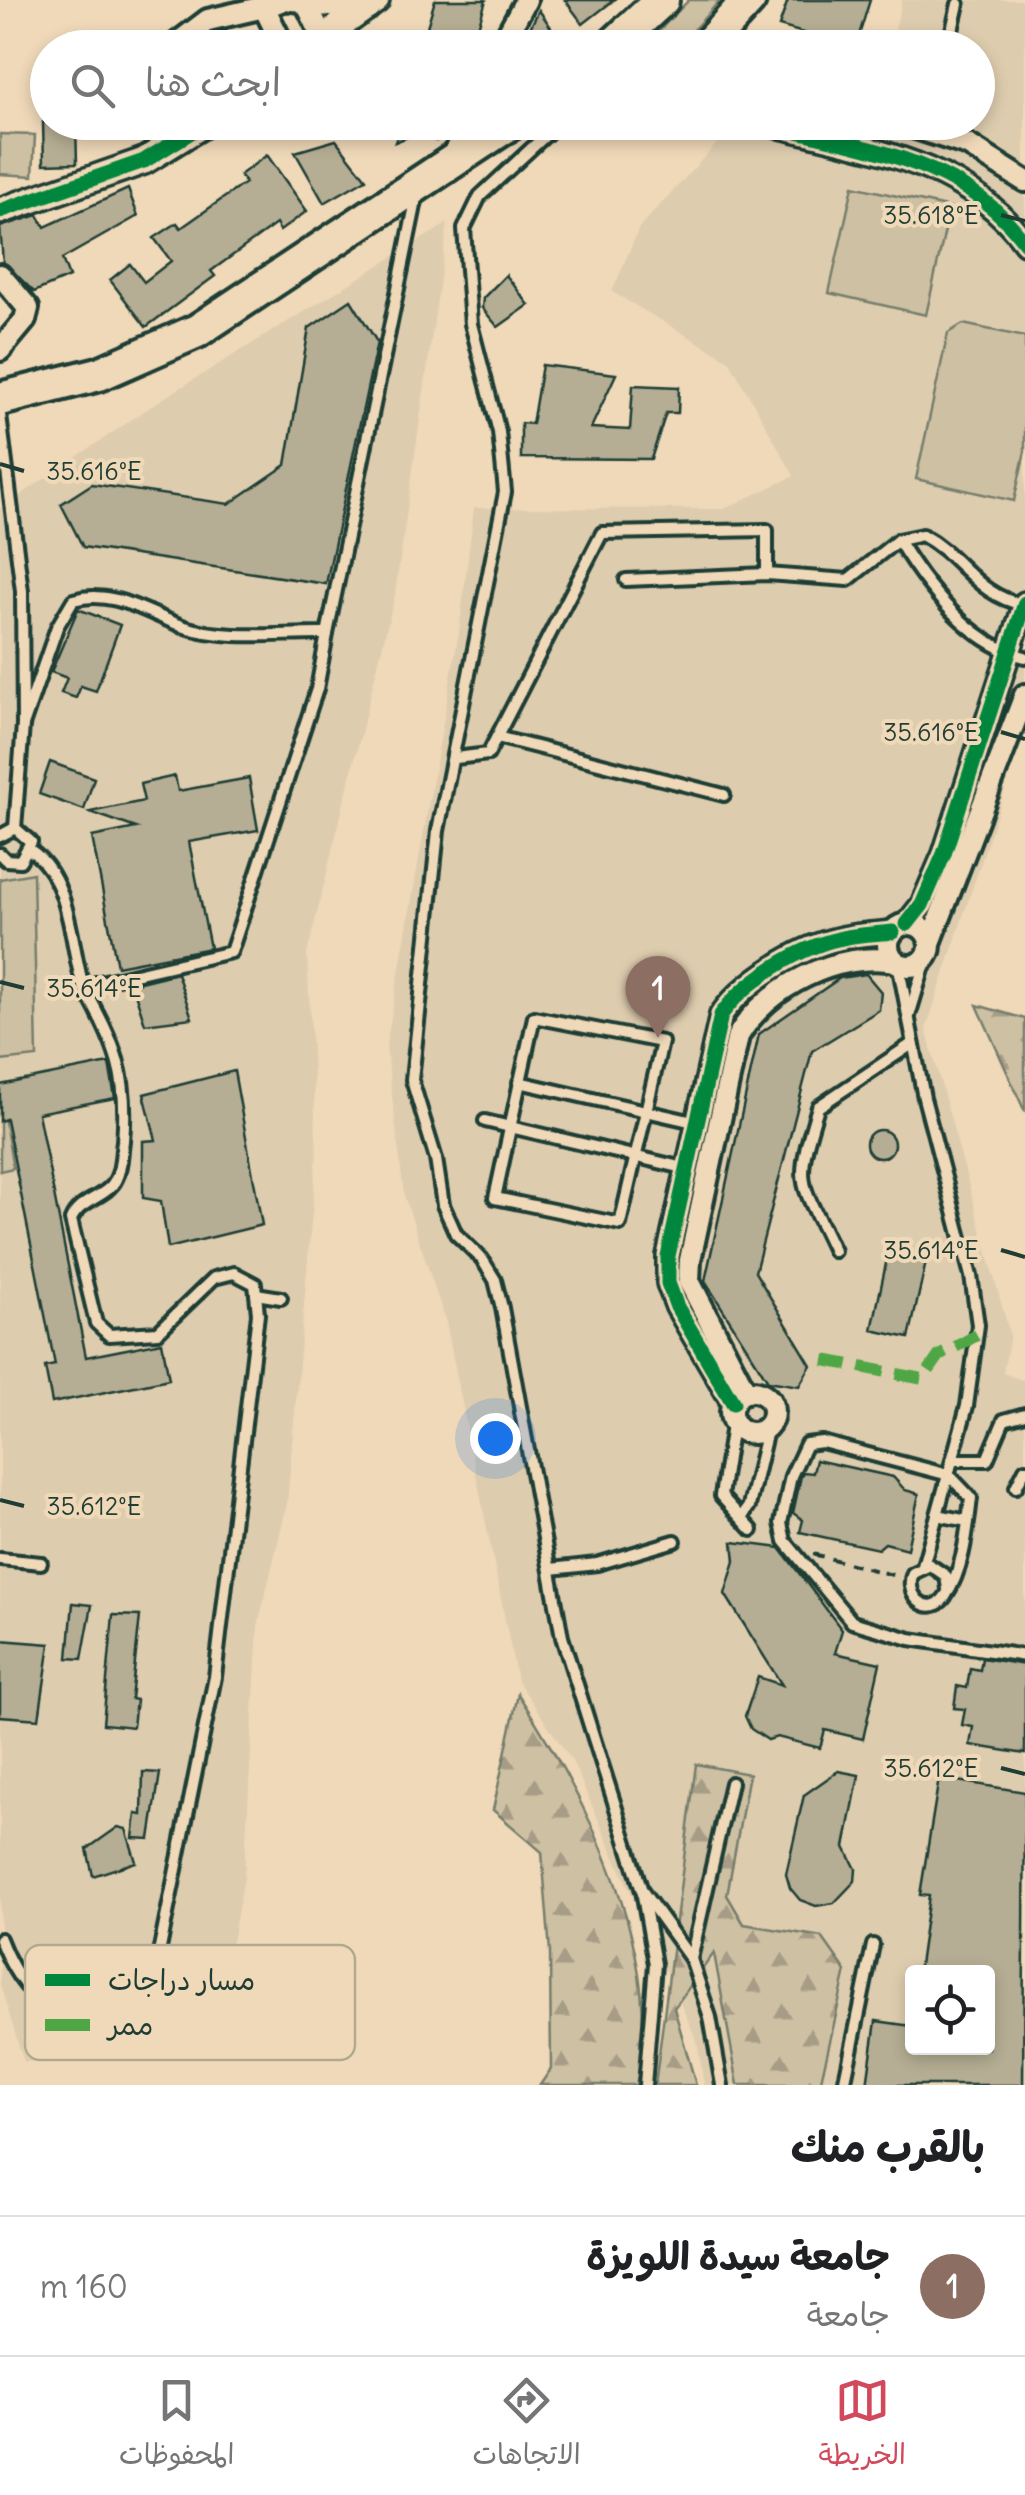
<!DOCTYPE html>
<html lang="ar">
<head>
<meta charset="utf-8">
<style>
	body { margin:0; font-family:Delius,"Playpen Sans Arabic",sans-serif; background:#f2f2f2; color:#202124; direction:rtl }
	.controls { position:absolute; right:30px; bottom:30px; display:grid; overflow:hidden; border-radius:10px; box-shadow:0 5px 15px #0003 }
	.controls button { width:90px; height:90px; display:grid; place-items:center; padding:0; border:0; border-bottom:2px solid #e0e0e0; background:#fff; color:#202124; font:50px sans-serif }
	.you { position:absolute; left:495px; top:1438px; width:35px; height:35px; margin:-25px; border:8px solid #fff; border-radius:50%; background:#1a73e8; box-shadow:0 0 0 15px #1a73e833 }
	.badge { display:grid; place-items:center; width:65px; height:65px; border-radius:50%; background:#d1495b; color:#fff; font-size:32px; font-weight:700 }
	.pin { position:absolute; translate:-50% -82px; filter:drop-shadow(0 2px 5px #0008) }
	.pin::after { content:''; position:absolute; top:52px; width:35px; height:30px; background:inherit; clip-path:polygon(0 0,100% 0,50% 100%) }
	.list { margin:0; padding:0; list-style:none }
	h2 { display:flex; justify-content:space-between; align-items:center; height:130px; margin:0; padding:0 40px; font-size:42px }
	h2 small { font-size:32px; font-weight:400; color:#757577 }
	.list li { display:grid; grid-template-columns:65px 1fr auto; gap:30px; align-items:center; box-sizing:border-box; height:140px; padding:0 40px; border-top:2px solid #e0e0e0 }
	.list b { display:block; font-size:38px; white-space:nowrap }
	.list p { margin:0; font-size:32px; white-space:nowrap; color:#757577 }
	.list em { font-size:32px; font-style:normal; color:#757577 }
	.icon { flex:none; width:55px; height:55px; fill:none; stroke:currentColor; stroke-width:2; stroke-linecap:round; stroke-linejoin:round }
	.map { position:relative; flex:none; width:1025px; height:2085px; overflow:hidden; direction:ltr }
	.search { position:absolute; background:#fff; box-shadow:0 5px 15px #0003; left:30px; right:30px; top:30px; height:110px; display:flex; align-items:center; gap:25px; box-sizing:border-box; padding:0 35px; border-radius:55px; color:#757577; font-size:38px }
	.sheet { height:270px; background:#fff }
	nav { display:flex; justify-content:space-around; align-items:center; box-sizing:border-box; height:140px; border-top:2px solid #e0e0e0; background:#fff; font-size:28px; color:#757577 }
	nav a { display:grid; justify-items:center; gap:5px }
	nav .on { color:#d1495b }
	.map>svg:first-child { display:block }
</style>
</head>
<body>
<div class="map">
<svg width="1025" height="2085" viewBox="0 0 1025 2085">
	<defs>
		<pattern id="forest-firs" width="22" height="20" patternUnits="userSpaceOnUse" patternTransform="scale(2.5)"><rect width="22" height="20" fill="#cec0a3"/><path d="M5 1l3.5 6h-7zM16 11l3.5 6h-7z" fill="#a79d86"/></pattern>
	</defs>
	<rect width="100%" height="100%" fill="#f0d9b9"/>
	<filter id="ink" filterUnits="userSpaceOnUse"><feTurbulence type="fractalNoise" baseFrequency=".01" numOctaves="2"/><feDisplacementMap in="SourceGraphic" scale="20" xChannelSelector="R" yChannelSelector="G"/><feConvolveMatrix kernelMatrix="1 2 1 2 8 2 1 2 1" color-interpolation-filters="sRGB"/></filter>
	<g filter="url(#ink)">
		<g fill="#deccae" fill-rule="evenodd">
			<path d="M902 0H1025V729L926 1029 1010 1335 1003 1373 1025 1381V2085H704L697 2041 572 1761 517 1680 446 1322 404 1195 386 1046 459 632 474 508 724 509 794 476 729 360 612 292 639 228 719 141 724 123 978 122V48L891 47ZM912 1972H988V2048H912Z"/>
			<path d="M448 223 395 594 307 954 317 1154 287 1504 258 1626 244 1877 225 1979 171 2049 93 2060 24 2062 0 1985V509L159 401Z"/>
		</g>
		<g fill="url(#forest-firs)" stroke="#767e6c" stroke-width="2.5">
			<path d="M977 1005 1025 1019V1112Z"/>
			<path d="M518 1694C587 1800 667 1956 636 2085H540L551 2069 550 1952 542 1852 493 1810Z"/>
			<path d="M696 1764 749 1774 727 1895 744 1924 822 1937 846 1971 820 2085H738L714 1953 674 2008 696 2085H655Z"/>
		</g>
		<g fill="#cec0a3" stroke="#767e6c" stroke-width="2.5">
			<path d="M689 0H720C700 22 684 49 651 47V39Z"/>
			<path d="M0 134 35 135 33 176 0 174Z"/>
			<path d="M853 186 950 208 926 315 829 293Z"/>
			<path d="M963 324 1025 337V451L1014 501 916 479 948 333Z"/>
			<path d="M33 873 37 1057 0 1061V879Z"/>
			<path d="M0 1093 13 1168 0 1171Z"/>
		</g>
		<g fill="#b5ae94" stroke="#1f3d34" stroke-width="2.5">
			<path d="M435 0H486L472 48 422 44Z"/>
			<path d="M565 0H614L583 24Z"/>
			<path d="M788 0H870L855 48 779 26Z"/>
			<path d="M539 10 565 48H520Z"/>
			<path d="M226 30 240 48H194L214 33Z"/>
			<path d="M43 122H76L77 163 44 164Z"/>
			<path d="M389 122H443L436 141 415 134 395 142 400 129Z"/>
			<path d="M336 140 366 179 324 203 295 152Z"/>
			<path d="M267 155 307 211 280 231 276 224 211 271 215 276 146 327 110 280 130 264 144 282 171 261 154 238 177 223 181 228 245 183 240 175Z"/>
			<path d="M128 189 138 216 62 259 69 277 34 292 3 262 0 227 38 215 45 227Z"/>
			<path d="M506 275 529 305 498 327 482 308 483 298Z"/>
			<path d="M351 300 377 342 326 584 83 547 61 504 92 484 229 504 286 465 309 328Z"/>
			<path d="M542 365 616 374 591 428 630 430 633 385 679 387 678 413H666L651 459 521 458V423L532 424Z"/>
			<path d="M78 609 120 625 96 691 81 686 76 698 61 693 67 678 51 672Z"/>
			<path d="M50 762 94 778 84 810 39 794Z"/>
			<path d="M175 776 178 791 249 778 258 830 189 842 210 948 117 966 92 837 136 828 90 812 144 801 140 784Z"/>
			<path d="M177 973 192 1018 145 1024 132 984Z"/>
			<path d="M866 974 881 992 879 1010 812 1051 755 1272 811 1365 799 1386 768 1381 705 1281 759 1034 840 978Z"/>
			<path d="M109 1063 115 1098 38 1113 86 1357 162 1342 169 1379 52 1403 45 1367 55 1365 6 1119 0 1121V1085Z"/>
			<path d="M234 1071 262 1225 168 1248 161 1201 143 1198V1141L156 1140 144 1094Z"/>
			<circle cx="880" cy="1144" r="14"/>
			<path d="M888 1254 926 1262 909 1338 872 1330Z"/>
			<path d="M816 1460 893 1477 905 1490 919 1494 907 1549 885 1543 878 1549 800 1532 803 1520 793 1513 801 1476 803 1472 813 1473Z"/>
			<path d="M733 1542 780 1548 842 1630 835 1653 880 1663 863 1739 825 1730 820 1748 777 1737 768 1740 751 1729 745 1716 758 1677 782 1685 725 1594 735 1561Z"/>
			<path d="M73 1603 92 1605 82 1659 68 1658Z"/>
			<path d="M113 1615 140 1616 131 1699 136 1700 133 1727 103 1724Z"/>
			<path d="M0 1640 50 1644 39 1719 0 1716Z"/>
			<path d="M982 1658 1025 1665V1754L970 1745 973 1727 962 1725 965 1709 954 1708 957 1686 967 1688 970 1668 980 1670Z"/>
			<path d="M838 1771 859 1775 845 1847 856 1869 855 1881 834 1903 816 1906 800 1900 790 1888 786 1874 804 1795Z"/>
			<path d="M143 1772 160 1773 150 1839 133 1838 136 1814 142 1815Z"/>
			<path d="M939 1778 1025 1792 1023 2085H867L876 2021 912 2026V2048H988V1972H918L929 1896 920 1895Z"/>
			<path d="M118 1827 126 1829 136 1862 93 1876 87 1849Z"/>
		</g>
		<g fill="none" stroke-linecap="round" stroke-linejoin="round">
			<defs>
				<g id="service">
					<path d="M948 48 958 4"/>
					<path d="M560 122 480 196 464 229 471 324 499 432 505 492 438 831 412 1080 436 1159 443 1205 456 1234 482 1259 495 1280 502 1308 562 1637 642 1891 691 1959 710 2017 722 2085"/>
					<path d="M0 415 22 591 23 725 15 828"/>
					<path d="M898 540C926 586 970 644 1025 657"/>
					<path d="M626 580 767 574 848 580 898 540 922 535C963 557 975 595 1024 605"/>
					<path d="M23 725 57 627 73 600C113 588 148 614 185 627 228 641 282 633 327 634L417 196"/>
					<path d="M497 737 724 795"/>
					<path d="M456 758 488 754 602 533 767 530V574"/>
					<path d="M0 836 15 828 31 842 20 861 6 860 0 854"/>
					<path d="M30 850C71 877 70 943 83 986L231 952 317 689 327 634"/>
					<path d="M898 963 924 1098 971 1276 978 1325 967 1406 923 1566"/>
					<path d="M909 1016 927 956"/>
					<path d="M534 1017 662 1042 620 1224 495 1198Z"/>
					<path d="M519 1082 698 1123"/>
					<path d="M485 1121 688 1169"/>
					<path d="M834 1251C800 1177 793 1189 818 1107L912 1044"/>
					<path d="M256 1294 281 1298"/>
					<path d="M733 1419 721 1496 752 1530"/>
					<path d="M954 1460H987L1004 1420 1025 1414"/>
					<path d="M1016 1487 1025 1469"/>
					<path d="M937 1515 968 1521"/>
					<path d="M742 1517 749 1506 768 1426"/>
					<path d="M0 1559 41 1563"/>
					<path d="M551 1569 597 1564 675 1541"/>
					<path d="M948 1589 946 1576 930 1565 913 1573C903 1595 929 1619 945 1597 964 1569 967 1530 971 1498L949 1475 822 1442 806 1444 791 1476 781 1523 785 1541 852 1622 910 1639 1025 1656"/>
					<path d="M643 1896 655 1964 645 2085"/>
					<path d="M0 1939C16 1981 39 2009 82 2023L127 2010 154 1978 215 1677 258 1314 255 1284 234 1273 214 1278 158 1332 109 1335 96 1323 71 1220C79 1199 107 1198 116 1179 122 1168 121 1153 123 1141 129 1074 115 1044 83 986"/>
					<path d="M691 1959 731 1783"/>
					<path d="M844 2085 873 1945"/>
				</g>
				<g id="minor">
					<path d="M283 0 264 7 284 48"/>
					<path d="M291 0 305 1 322 36"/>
					<path d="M171 48 208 20 264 7"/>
					<path d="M500 48 526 0"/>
					<path d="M761 122C855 147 964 158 1025 243"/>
					<path d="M897 122 968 145 1025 181"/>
					<path d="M453 158 466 122"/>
					<path d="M0 275 28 308 25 320 0 350"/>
					<path d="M907 924 922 905 944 854 1025 603"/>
					<circle cx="909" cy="945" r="21"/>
					<path d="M930 943 1025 695"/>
					<circle cx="752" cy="1412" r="21"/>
					<path d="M746 1392 689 1281 690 1260 738 1036C767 986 838 951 895 961"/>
					<path d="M733 1403 677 1307 668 1283V1256L721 1015C744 982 798 948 838 939 855 934 875 934 893 932"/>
				</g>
				<g id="tertiary">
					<path d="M305 1 367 7"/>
					<path d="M309 48 376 0"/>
					<path d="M0 211 144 161 207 122"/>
				</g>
				<g id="trunk">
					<path d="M610 48 662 0"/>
					<path d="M705 48 749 0"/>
					<path d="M0 399 99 374 197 331 512 122"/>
				</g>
			</defs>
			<use href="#service" stroke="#1f3d34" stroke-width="18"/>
			<use href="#minor" stroke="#1f3d34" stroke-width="28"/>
			<use href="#tertiary" stroke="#1f3d34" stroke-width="32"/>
			<use href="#trunk" stroke="#1f3d34" stroke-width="40"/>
			<path stroke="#1f3d34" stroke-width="4" stroke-dasharray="10 8" stroke-linecap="butt" d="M813 1554 900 1577"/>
			<use href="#service" stroke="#f0d9b9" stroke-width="10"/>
			<use href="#minor" stroke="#f0d9b9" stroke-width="20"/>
			<use href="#tertiary" stroke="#f0d9b9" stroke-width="25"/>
			<use href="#trunk" stroke="#f0d9b9" stroke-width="32"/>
			<path stroke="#4fa644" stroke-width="12" stroke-dasharray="25 12" stroke-linecap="butt" d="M824 1360 923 1379 939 1356 977 1335"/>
			<defs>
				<g id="cycleway">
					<path d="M761 122C855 147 964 158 1025 243"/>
					<path d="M0 211 144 161 207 122"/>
					<path d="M907 924 922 905 944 854 1025 603"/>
					<path d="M733 1403 677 1307 668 1283V1256L721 1015C744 982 798 948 838 939 855 934 875 934 893 932"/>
				</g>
			</defs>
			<use href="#cycleway" stroke="#f0d9b9" stroke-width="21"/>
			<use href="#cycleway" stroke="#00873e" stroke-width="15"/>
		</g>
	</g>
	<path fill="none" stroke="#1f3d34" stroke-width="4" d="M1001 215 1025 221M0 464 24 471M1001 732 1025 739M0 982 24 988M1001 1250 1025 1257M0 1500 24 1506M1001 1768 1025 1774"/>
	<rect x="25" y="1945" width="330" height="115" rx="15" fill="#f0d9b9" stroke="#b1aa91" stroke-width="2.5"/>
	<rect x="45" y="1974" width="45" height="12" fill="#00873e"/>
	<rect x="45" y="2019" width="45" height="12" fill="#4fa644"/>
	<g font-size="28" fill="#1f3d34">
		<text x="108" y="1990">مسار دراجات</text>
		<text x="108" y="2035">ممر</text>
	</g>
	<g font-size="25" text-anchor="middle" fill="#1f3d34" stroke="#f0d9b9" stroke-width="8" stroke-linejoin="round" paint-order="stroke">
		<text x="931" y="224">35.618°E</text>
		<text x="94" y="480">35.616°E</text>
		<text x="931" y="741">35.616°E</text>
		<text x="94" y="997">35.614°E</text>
		<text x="931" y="1259">35.614°E</text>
		<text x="94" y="1515">35.612°E</text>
		<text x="931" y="1777">35.612°E</text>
	</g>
</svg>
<div class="controls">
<button><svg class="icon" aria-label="locate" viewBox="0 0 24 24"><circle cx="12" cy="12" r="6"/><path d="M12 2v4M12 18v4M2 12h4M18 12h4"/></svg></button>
</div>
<div class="you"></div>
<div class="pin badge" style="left:658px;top:1038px;background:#8d6e63">1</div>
<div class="search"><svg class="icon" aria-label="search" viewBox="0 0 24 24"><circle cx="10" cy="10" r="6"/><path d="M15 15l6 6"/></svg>ابحث هنا</div>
</div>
<section class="sheet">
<h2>بالقرب منك<small></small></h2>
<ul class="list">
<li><span class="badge" style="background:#8d6e63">1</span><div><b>جامعة سيدة اللويزة</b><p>جامعة</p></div><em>160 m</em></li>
</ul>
</section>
<nav>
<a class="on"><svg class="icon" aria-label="map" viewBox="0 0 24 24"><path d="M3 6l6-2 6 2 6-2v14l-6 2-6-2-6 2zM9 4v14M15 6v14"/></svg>الخريطة</a>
<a><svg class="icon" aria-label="directions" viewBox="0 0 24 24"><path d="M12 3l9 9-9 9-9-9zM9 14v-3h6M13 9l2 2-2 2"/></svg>الاتجاهات</a>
<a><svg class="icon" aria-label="saved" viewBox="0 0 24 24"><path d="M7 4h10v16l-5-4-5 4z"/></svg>المحفوظات</a>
</nav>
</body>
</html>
